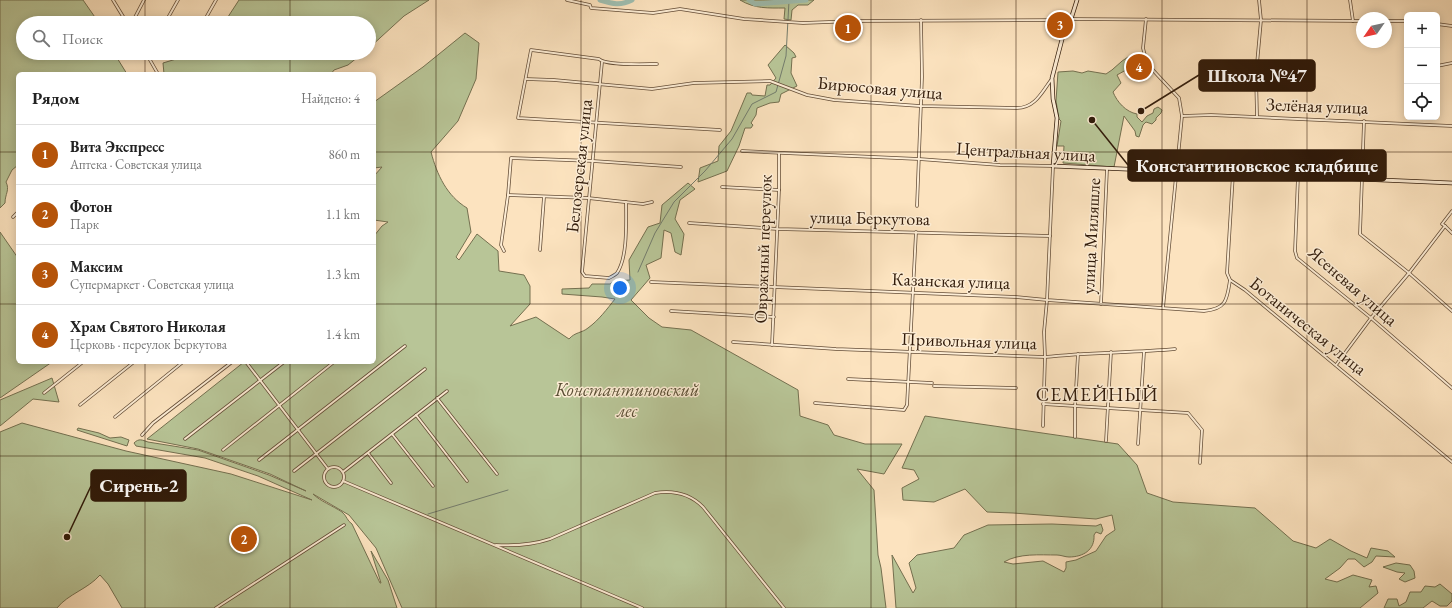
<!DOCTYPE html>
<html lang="ru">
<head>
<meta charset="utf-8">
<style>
	body { margin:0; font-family:"EB Garamond",serif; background:#f6f6f6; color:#222 }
	.controls { position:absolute; right:12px; top:12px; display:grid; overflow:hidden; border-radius:6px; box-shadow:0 2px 10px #0003 }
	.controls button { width:36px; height:36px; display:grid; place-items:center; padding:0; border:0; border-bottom:1px solid #e0e0e0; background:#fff; color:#222; font:20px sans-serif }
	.compass { position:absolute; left:1356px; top:12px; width:36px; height:36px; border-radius:50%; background:#fff; box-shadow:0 2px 10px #0003; rotate:236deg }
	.you { position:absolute; left:620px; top:288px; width:14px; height:14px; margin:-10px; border:3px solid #fff; border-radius:50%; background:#1a73e8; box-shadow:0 0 0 6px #1a73e833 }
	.badge { display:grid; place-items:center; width:26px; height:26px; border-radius:50%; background:#b45309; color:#fff; font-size:13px; font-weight:700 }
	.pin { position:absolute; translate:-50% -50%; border:2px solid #fff; box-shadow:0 1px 4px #0006 }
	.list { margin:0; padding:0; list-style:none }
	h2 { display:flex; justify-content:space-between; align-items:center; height:52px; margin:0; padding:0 16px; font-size:17px }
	h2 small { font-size:13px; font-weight:400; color:#767676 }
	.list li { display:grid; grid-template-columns:26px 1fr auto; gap:12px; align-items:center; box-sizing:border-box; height:60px; padding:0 16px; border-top:1px solid #e0e0e0 }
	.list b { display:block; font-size:15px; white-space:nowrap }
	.list p { margin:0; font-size:13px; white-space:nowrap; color:#767676 }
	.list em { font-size:13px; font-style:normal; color:#767676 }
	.icon { flex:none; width:22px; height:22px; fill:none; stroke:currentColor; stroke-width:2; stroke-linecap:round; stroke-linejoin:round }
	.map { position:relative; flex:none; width:1452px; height:608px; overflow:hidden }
	.search { position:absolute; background:#fff; box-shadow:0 2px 10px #0003; left:16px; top:16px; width:360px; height:44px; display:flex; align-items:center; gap:10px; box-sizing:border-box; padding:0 14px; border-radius:22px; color:#767676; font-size:15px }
	.panel { position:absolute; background:#fff; box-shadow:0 2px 10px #0003; left:16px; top:72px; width:360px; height:292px; border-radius:6px }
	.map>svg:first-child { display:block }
</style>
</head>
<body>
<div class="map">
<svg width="1452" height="608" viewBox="0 0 1452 608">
	<rect width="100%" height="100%" fill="#fce3bf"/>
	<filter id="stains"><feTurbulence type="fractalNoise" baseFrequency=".005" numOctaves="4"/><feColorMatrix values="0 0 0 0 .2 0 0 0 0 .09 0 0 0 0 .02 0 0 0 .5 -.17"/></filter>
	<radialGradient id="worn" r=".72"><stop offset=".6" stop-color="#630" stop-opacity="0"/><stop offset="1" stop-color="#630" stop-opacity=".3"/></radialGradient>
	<g fill="#b8c597" stroke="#747050">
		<path d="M0 0H83L99 23H23V53H114L127 74H18V165L12 170 6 182C10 190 5 194 5 203L0 208Z"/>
		<path d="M239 0H429L404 16 369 48V23H224Z"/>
		<path d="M740 0H814L808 5H798L792 10 791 20 784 19 785 8C768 8 755 9 740 0Z"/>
		<path d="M465 33 479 43 476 79 458 121 431 152C437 175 447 196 467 208L471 232 456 257 459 260 477 234 498 251 499 271 524 275 530 286V304L510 326 536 317 569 339C575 332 582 333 588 328 599 320 607 309 615 299L602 297 562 294V289L589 288 592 284H610L615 281 630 280 629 260 648 227 660 223 662 205 688 183 695 189 680 200 675 219 684 234 681 255 675 252 671 233 664 230 661 258 646 265 650 278 631 300 649 318 662 327 691 330 798 390 800 416 828 425 834 435 865 444H902L884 474 857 469 874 490 878 555 881 568 886 608H402L376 548 349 515 313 494C320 501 333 506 342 512 347 516 347 521 352 524L380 583H381L371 551 388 580 397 608H122L108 584 100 575C88 589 68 594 57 608H0V432L22 423 126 451 231 474 312 500 258 476 205 458 136 446 134 443C139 438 142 440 148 442L198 450 269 475 306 491 270 474 198 449 147 439 244 362H374V236L382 226 388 222 374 220V176L382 167 374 168V102L423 67Z"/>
		<path d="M785 45 794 53 796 57 792 58 791 73 797 86 781 94 779 102 770 103 757 108 756 115 751 123 753 125 751 128H745L739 146 727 171 698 182 700 168 718 161 719 146 731 131 747 93H751L752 95 765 96 767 85H770L776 78 768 65Z"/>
		<path d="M196 53H363L348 65 334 70 331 74H164L163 63Z"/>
		<path d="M1128 57H1137L1126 70 1117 75 1121 83 1113 92C1117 102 1126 112 1137 114V117L1142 122 1147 116 1153 113 1154 109 1158 107 1162 110 1161 113 1156 118V120L1152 124 1146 122 1143 125 1139 137 1136 136 1135 131 1124 116 1114 167 1063 163 1064 146H1057L1061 121 1059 119 1056 101 1058 72 1073 71 1082 73 1088 71 1106 74C1115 69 1119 62 1128 57Z"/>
		<path d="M0 232 18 258V362H52L0 398Z"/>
		<path d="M52 378 59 402 33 399 0 426V400Z"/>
		<path d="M925 416 1118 444 1137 465 1147 493 1173 502 1255 508 1293 541 1316 548 1330 539 1351 551 1367 558 1371 548 1388 551 1395 557 1376 556 1372 562 1364 567 1355 559H1348L1340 568 1325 579 1337 582 1353 575 1372 580 1369 587 1376 586 1378 593 1360 608H896L892 555 913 593 916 588 909 563 917 555 954 548 964 535 988 525 1052 524 1096 526 1101 524 1103 530 1101 534 1096 532 1094 535C1095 550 1083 557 1069 557 1065 557 1061 555 1057 555 1040 555 1019 553 1004 562L1013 564 1043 561 1064 572 1066 568V562L1076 560 1096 551 1106 536 1115 530 1112 515 1096 519 1013 513 987 512 965 489 934 502 903 500 902 488 919 479 914 470 902 468Z"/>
		<path d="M78 428 99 433 110 438 121 437 129 440 127 446 77 430Z"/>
		<path d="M1396 563 1410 565 1414 571 1415 578 1405 582 1399 579 1405 573 1397 572 1383 567Z"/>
		<path d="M1440 584 1452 594V601L1447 606H1440L1432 601 1423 608H1384L1388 599H1397L1399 606 1406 602 1410 592H1421L1425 586 1435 587Z"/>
	</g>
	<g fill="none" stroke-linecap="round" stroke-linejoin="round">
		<g stroke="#737d6e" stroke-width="1">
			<path d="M638 272 655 233 674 202 705 171 732 139 752 104 776 92 786 56 789 1"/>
			<path d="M428 514 508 490"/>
		</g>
		<g stroke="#9fbeb0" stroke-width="5">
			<path d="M600 0C613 4 620 6 632 0"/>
			<path d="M749 0 755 4 806 0"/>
		</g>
		<defs>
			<g id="street">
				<path d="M113 0 127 23"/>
				<path d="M567 0 590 5 591 8 653 13 680 9 744 19 803 23 855 21 1067 20"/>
				<path d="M1350 0 1353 21"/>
				<path d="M1071 19 1362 21"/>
				<path d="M1146 19 1143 48 1145 56 1150 67 1179 98 1182 116 1163 308"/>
				<path d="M1386 21H1407"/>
				<path d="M132 23 144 0"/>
				<path d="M165 23 178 0"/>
				<path d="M203 23 216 0"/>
				<path d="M1437 24 1452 26"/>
				<path d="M146 53 158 74"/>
				<path d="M602 62 582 272 585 276 609 278C611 277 615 275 617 273 628 257 626 221 626 202"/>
				<path d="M657 64C646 64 606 66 599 59L531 50 518 118 720 130"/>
				<path d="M1437 66 1452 63"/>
				<path d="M526 79 554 80 652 89 694 83 770 81 807 95 834 100 920 106 1017 108C1035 108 1042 92 1051 80"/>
				<path d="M1182 116 1211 115 1452 126"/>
				<path d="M1257 116 1256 75 1261 20 1259 0"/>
				<path d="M1364 121 1360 234 1409 273 1452 311"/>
				<path d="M1233 174 1227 273 1230 280 1245 290 1452 462"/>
				<path d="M1298 176 1295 251 1297 258 1371 318 1452 388"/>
				<path d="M722 187 779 190"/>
				<path d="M508 195 588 198 643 204 652 202"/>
				<path d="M917 206 922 77 921 20"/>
				<path d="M13 217 18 212"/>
				<path d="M689 223 778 229 1050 236"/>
				<path d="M1445 226 1452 233"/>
				<path d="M540 250 544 197"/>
				<path d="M504 251 501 245 508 195 511 158 593 161 681 167"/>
				<path d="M651 282 1016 297 1047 300 1204 311C1227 309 1227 299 1230 280"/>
				<path d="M1101 304 1107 169"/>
				<path d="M671 311 774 317"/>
				<path d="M733 342 836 349 1045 357 1044 332 1047 300 1053 166 1000 165 919 159 742 151"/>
				<path d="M772 345 779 190V153"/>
				<path d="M246 362 328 469"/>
				<path d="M1336 365 1371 318 1409 273 1445 226 1442 224 1452 211"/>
				<path d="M848 379 932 383"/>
				<path d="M934 386 1016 388"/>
				<path d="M44 393 83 362"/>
				<path d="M437 398 497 474"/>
				<path d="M815 403 904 410 907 405 916 232"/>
				<path d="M1043 404 1188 413 1202 430 1200 463"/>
				<path d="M80 405 134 362"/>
				<path d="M416 415 467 481"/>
				<path d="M115 417 183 362"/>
				<path d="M1043 426 1045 357C1089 352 1132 353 1175 349"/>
				<path d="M392 434 433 486"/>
				<path d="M142 435 153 423 232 362"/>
				<path d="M1075 437V407L1078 354"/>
				<path d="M185 439 284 362"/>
				<path d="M1106 441 1111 352"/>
				<path d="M1138 444 1144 352"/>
				<path d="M223 450 334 362"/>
				<path d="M368 453 391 483"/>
				<path d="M259 460 405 346"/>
				<circle cx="334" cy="477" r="10"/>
				<path d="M294 471 425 369"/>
				<path d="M343 472 447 391"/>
				<path d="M343 481 642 608"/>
				<path d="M496 545C515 546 532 545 550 539L655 493C674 490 690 494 703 507L784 608"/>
				<path d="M216 608 344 525"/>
			</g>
			<path id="secondary" d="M1077 0 1071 19 1067 20 1052 78 1053 99 1057 118 1053 166 1452 183"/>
		</defs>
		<use href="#street" stroke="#644d37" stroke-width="3.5"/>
		<use href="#secondary" stroke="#311b0a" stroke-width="4.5"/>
		<use href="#street" stroke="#fdedd5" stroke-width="2"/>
		<use href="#secondary" stroke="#fdedd5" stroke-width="3"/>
	</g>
	<path fill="none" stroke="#311b0a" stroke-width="1" stroke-opacity="0.55" d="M145 0V23M290 0V23M436 0V608M581 0V608M726 0V608M871 0V608M1016 0V608M1162 0V608M1307 0V608M145 53V74M290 53V74M0 152H18M374 152H1452M0 304H18M374 304H1452M145 362V608M290 362V608M0 456H1452"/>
	<g text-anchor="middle" stroke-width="3" stroke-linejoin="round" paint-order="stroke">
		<g font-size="18" fill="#311b0a" stroke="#fdedd5">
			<text transform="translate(880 88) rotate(5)" y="6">Бирюсовая улица</text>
			<text transform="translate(1317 106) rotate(2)" y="6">Зелёная улица</text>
			<text transform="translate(1026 152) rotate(3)" y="6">Центральная улица</text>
			<text transform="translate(579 166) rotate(-84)" y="6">Белозерская улица</text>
			<text transform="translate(870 218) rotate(1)" y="6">улица Беркутова</text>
			<text transform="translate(1091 236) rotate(-87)" y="6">улица Миляшле</text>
			<text transform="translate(763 249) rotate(-88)" y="6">Овражный переулок</text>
			<text transform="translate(951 281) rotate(2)" y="6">Казанская улица</text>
			<text transform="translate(1353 286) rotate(41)" y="6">Ясеневая улица</text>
			<text transform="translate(1308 326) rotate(39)" y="6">Ботаническая улица</text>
			<text transform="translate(969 341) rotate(2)" y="6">Привольная улица</text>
		</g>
		<g font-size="18" font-style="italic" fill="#5a4e34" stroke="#fdedd5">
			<text x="627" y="396">Константиновский<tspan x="627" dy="21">лес</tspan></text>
		</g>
		<g font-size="19" letter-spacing="1" fill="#311b0a" stroke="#fdedd5">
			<text x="1097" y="401">СЕМЕЙНЫЙ</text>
		</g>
	</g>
	<path fill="none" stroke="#311b0a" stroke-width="1.5" d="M1141 111L1199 75M1092 120L1128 165M67 537L91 486"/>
	<g fill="#311b0a" stroke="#fdedd5" stroke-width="1.5">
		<circle cx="1141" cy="111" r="4"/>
		<circle cx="1092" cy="120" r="4"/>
		<circle cx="67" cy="537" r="4"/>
	</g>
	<g fill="#311b0a" stroke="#311b0a" stroke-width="1.5">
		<rect x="1199" y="60" width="116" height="31" rx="4"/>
		<rect x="1128" y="150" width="258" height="31" rx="4"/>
		<rect x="91" y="470" width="95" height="31" rx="4"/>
	</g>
	<g font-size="19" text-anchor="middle" font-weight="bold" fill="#fff">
		<text x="1257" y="82">Школа №47</text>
		<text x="1257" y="172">Константиновское кладбище</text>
		<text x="139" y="492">Сирень-2</text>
	</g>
	<rect width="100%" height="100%" filter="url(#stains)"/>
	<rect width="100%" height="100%" fill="url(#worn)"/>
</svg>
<div class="controls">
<button>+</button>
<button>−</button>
<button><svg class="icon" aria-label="locate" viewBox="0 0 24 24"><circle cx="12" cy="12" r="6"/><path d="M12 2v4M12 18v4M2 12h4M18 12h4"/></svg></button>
</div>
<svg class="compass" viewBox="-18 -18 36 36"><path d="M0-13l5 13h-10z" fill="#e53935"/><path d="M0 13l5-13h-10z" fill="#767676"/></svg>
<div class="you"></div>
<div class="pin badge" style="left:848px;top:28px">1</div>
<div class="pin badge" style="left:244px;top:539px">2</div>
<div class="pin badge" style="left:1060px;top:25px">3</div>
<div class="pin badge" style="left:1139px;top:67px">4</div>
<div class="search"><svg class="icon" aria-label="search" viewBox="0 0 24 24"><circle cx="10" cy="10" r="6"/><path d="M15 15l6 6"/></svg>Поиск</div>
<section class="panel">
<h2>Рядом<small>Найдено: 4</small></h2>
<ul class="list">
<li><span class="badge">1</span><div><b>Вита Экспресс</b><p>Аптека · Советская улица</p></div><em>860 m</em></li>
<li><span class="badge">2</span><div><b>Фотон</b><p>Парк</p></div><em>1.1 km</em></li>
<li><span class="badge">3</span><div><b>Максим</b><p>Супермаркет · Советская улица</p></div><em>1.3 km</em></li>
<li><span class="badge">4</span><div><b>Храм Святого Николая</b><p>Церковь · переулок Беркутова</p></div><em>1.4 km</em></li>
</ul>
</section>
</div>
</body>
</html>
